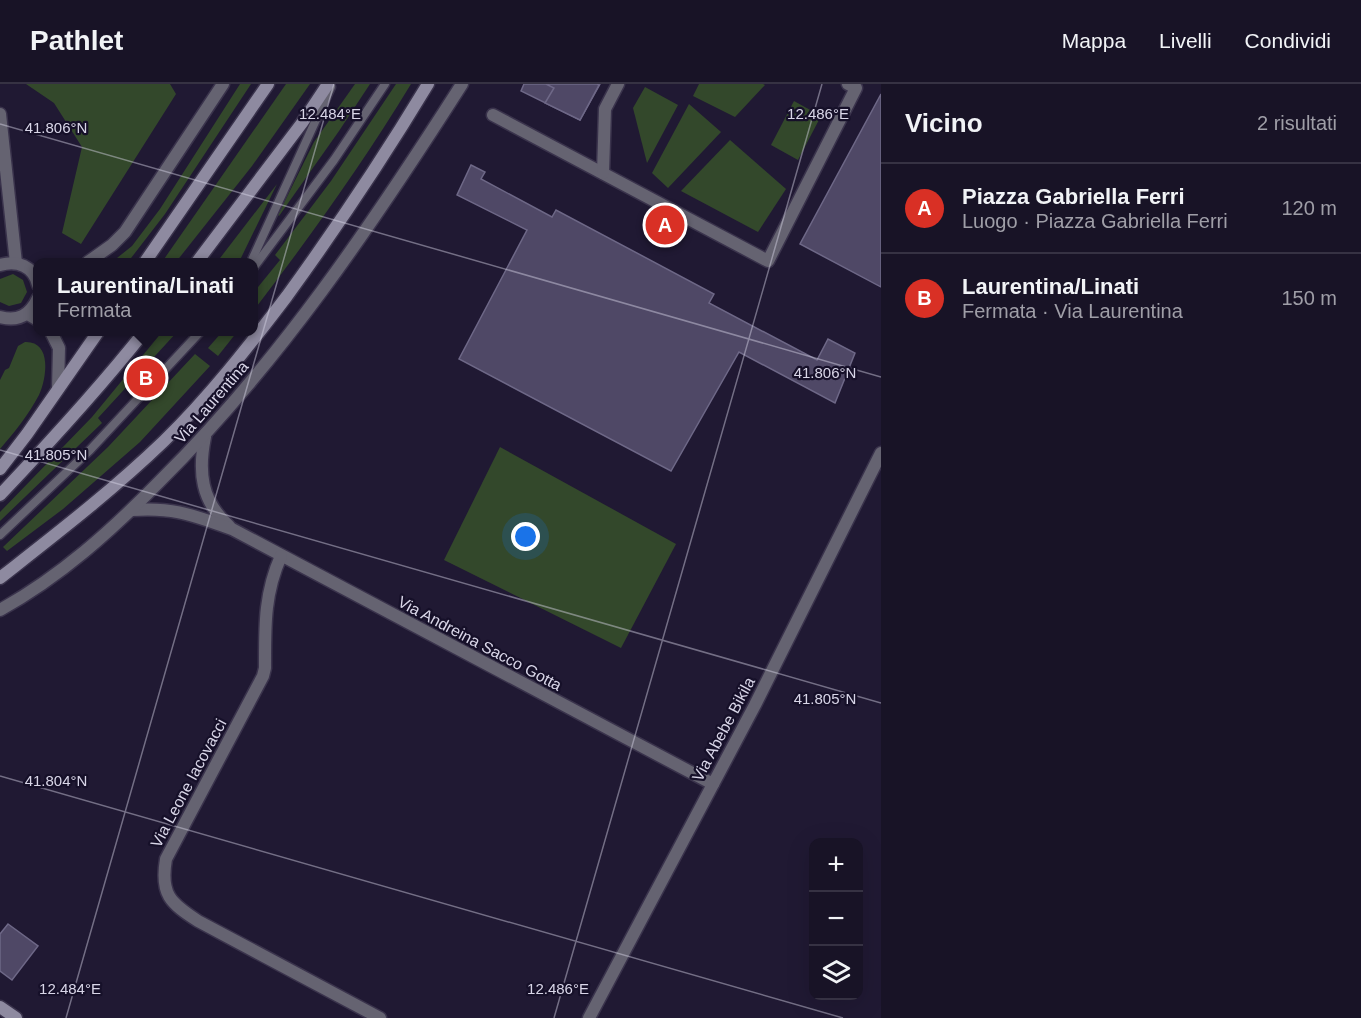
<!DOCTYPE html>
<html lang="it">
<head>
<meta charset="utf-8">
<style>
	body { margin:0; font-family:Arial,sans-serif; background:#211c2e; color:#f1f3f6 }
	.controls { position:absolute; right:18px; bottom:18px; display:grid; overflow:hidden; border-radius:12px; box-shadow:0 6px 24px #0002 }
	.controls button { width:54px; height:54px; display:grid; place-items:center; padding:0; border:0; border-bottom:2px solid #363243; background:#181326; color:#f1f3f6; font:30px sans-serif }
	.you { position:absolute; left:526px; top:453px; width:21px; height:21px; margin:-15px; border:4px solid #fff; border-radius:50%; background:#1a73e8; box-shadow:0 0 0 9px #1a73e833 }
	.badge { display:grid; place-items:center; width:39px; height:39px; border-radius:50%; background:#d93025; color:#fff; font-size:20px; font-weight:700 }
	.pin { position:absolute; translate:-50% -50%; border:3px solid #fff; box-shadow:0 2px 6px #0006 }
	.popup { position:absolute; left:33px; top:174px; width:225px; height:78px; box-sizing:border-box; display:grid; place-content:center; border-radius:12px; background:#181326; filter:drop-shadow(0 2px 4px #0005); font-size:20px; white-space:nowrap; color:#9f9ea7 }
	.popup b { font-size:22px; color:#f1f3f6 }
	.popup::after { content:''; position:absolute; left:50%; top:100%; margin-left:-12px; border:12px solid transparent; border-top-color:#181326 }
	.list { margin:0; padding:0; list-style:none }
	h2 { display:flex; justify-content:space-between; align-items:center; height:78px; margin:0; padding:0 24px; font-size:26px }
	h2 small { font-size:20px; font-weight:400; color:#9f9ea7 }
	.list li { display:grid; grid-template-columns:39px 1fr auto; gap:18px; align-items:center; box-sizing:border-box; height:90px; padding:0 24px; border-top:2px solid #363243 }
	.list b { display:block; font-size:22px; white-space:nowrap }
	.list p { margin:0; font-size:20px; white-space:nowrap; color:#9f9ea7 }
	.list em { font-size:20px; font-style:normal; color:#9f9ea7 }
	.icon { flex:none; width:33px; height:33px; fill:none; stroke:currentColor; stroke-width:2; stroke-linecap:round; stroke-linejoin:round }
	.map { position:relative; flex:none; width:881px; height:934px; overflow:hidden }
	header { display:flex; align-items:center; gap:36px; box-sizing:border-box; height:84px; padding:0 30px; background:#181326; border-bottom:2px solid #363243 }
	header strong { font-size:28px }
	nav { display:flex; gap:33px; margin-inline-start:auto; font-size:21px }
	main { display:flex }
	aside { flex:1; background:#181326 }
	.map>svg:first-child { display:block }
</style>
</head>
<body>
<header>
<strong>Pathlet</strong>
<nav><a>Mappa</a><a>Livelli</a><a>Condividi</a></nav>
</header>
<main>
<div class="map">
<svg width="881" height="934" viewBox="0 0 881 934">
	<rect width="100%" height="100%" fill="#201933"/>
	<g fill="#33482b">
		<path d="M26 0H170L176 10 81 160 62 149 82 63 54 19Z"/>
		<path d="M240 0H251L165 130 128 178H112L132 162 160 125Z"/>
		<path d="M286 0H310L252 82 176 178H162Z"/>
		<path d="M355 0H370L339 47 279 132 278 131 314 58Z"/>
		<path d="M396 0H411C363 79 310 153 254 226V208L280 176 275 171 331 97Z"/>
		<path d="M699 0H763L765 1 735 33 693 12Z"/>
		<path d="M645 3 678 21 647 79 633 24Z"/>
		<path d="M794 17 821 32 798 76 771 61Z"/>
		<path d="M689 20 721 48 668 104 652 89Z"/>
		<path d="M730 56 786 105 758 148 681 107Z"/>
		<path d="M277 100 239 178H217Z"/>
		<path d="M13 190 23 196 27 208 21 219 9 222 0 218V195Z"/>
		<path d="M162 248H177L98 334 102 339 0 437V428L92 333Z"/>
		<path d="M222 248H237L218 272 208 264Z"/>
		<path d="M25 258C52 257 47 294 39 311 29 330 14 349 0 365V296L5 286 9 284 18 262Z"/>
		<path d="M195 270 210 282 140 358 63 425 7 467 3 463 108 363Z"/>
		<path d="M500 363 676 460 621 564 444 476Z"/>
	</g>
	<g fill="#4f4866" stroke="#6e6887" stroke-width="1.5">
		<path d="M524 0H600L580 36 521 7Z"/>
		<path d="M546 0H597L599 1 580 36 545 19 554 4Z"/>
		<path d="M881 10V203L800 160Z"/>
		<path d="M471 81 485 88 481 95 552 133 556 126 714 210 709 219 817 276 828 255 855 269 835 319 739 268 671 387 459 275 527 146 457 111Z"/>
		<path d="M8 840 38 862 12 896 0 887V850Z"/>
	</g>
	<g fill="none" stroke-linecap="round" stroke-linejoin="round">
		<defs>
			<g id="lane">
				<path d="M251 178 331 3"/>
				<path d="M254 183 334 76 385 0"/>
				<path d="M0 451 90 366 200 248"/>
			</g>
			<g id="street">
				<path d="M0 30 16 179"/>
				<path d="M493 31 768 177 856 4 848 0"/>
				<path d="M603 89 605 25 618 0"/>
				<path d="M88 178 112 161 125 148 223 0"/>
				<path d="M0 181C17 176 34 182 38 201"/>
				<path d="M28 230 38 236"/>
				<path d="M0 233C18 238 30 231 38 214"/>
				<path d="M51 248 59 264 58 305"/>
				<path d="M205 353C198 388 201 417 229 442"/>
				<path d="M132 426C174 423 192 431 232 445L713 700"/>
				<path d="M281 472C264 510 265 543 265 584L263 592 166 775C160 810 170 819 198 837L380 934"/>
				<path d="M0 526C61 492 111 447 159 398 278 280 372 141 462 0"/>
				<path d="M589 934 755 621 881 369"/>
			</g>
			<g id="secondary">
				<path d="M145 178 268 0"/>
				<path d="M197 178 302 39 328 0"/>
				<path d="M0 385 27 350 98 248"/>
				<path d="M0 411C50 358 99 305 144 248"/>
				<path d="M0 494C56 450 112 407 164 357 209 313 249 262 287 212 337 143 384 73 428 0"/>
				<path d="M0 923 16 934"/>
			</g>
		</defs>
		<use href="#lane" stroke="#3a334c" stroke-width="11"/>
		<use href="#street" stroke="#3a334c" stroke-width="15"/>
		<use href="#secondary" stroke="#3a334c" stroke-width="15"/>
		<use href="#lane" stroke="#656371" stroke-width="8"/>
		<use href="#street" stroke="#656371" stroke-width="12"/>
		<use href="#secondary" stroke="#8e8aa0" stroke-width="12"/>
	</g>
	<path fill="none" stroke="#d9d6e8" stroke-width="1.5" stroke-opacity="0.45" d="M0 40 881 293M0 366 881 619M0 692 843 934M66 934 334 0M554 934 822 0"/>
	<g text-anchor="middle" stroke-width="4.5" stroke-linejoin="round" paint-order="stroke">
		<g font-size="16" fill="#d9d6e8" stroke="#161029">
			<text transform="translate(211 318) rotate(-49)" y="6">Via Laurentina</text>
			<text transform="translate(480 559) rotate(28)" y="6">Via Andreina Sacco Gotta</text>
			<text transform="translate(723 645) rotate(-62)" y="6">Via Abebe Bikila</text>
			<text transform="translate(188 699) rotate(-62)" y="6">Via Leone Iacovacci</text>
		</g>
	</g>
	<g font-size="15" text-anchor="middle" fill="#d9d6e8" stroke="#161029" stroke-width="4.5" stroke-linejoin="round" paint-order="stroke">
		<text x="330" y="35">12.484°E</text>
		<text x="818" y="35">12.486°E</text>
		<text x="56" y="49">41.806°N</text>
		<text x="825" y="294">41.806°N</text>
		<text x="56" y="376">41.805°N</text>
		<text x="825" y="620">41.805°N</text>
		<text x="56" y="702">41.804°N</text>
		<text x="70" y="910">12.484°E</text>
		<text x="558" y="910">12.486°E</text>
	</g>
</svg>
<div class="controls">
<button>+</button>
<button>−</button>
<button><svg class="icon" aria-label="layers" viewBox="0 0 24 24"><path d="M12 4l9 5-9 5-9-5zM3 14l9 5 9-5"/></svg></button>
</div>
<div class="you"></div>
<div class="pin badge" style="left:665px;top:141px">A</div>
<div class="pin badge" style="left:146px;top:294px">B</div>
<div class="popup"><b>Laurentina/Linati</b>Fermata</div>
</div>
<aside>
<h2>Vicino<small>2 risultati</small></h2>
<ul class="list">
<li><span class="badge">A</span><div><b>Piazza Gabriella Ferri</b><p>Luogo · Piazza Gabriella Ferri</p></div><em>120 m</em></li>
<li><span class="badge">B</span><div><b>Laurentina/Linati</b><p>Fermata · Via Laurentina</p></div><em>150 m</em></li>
</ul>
</aside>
</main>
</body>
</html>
